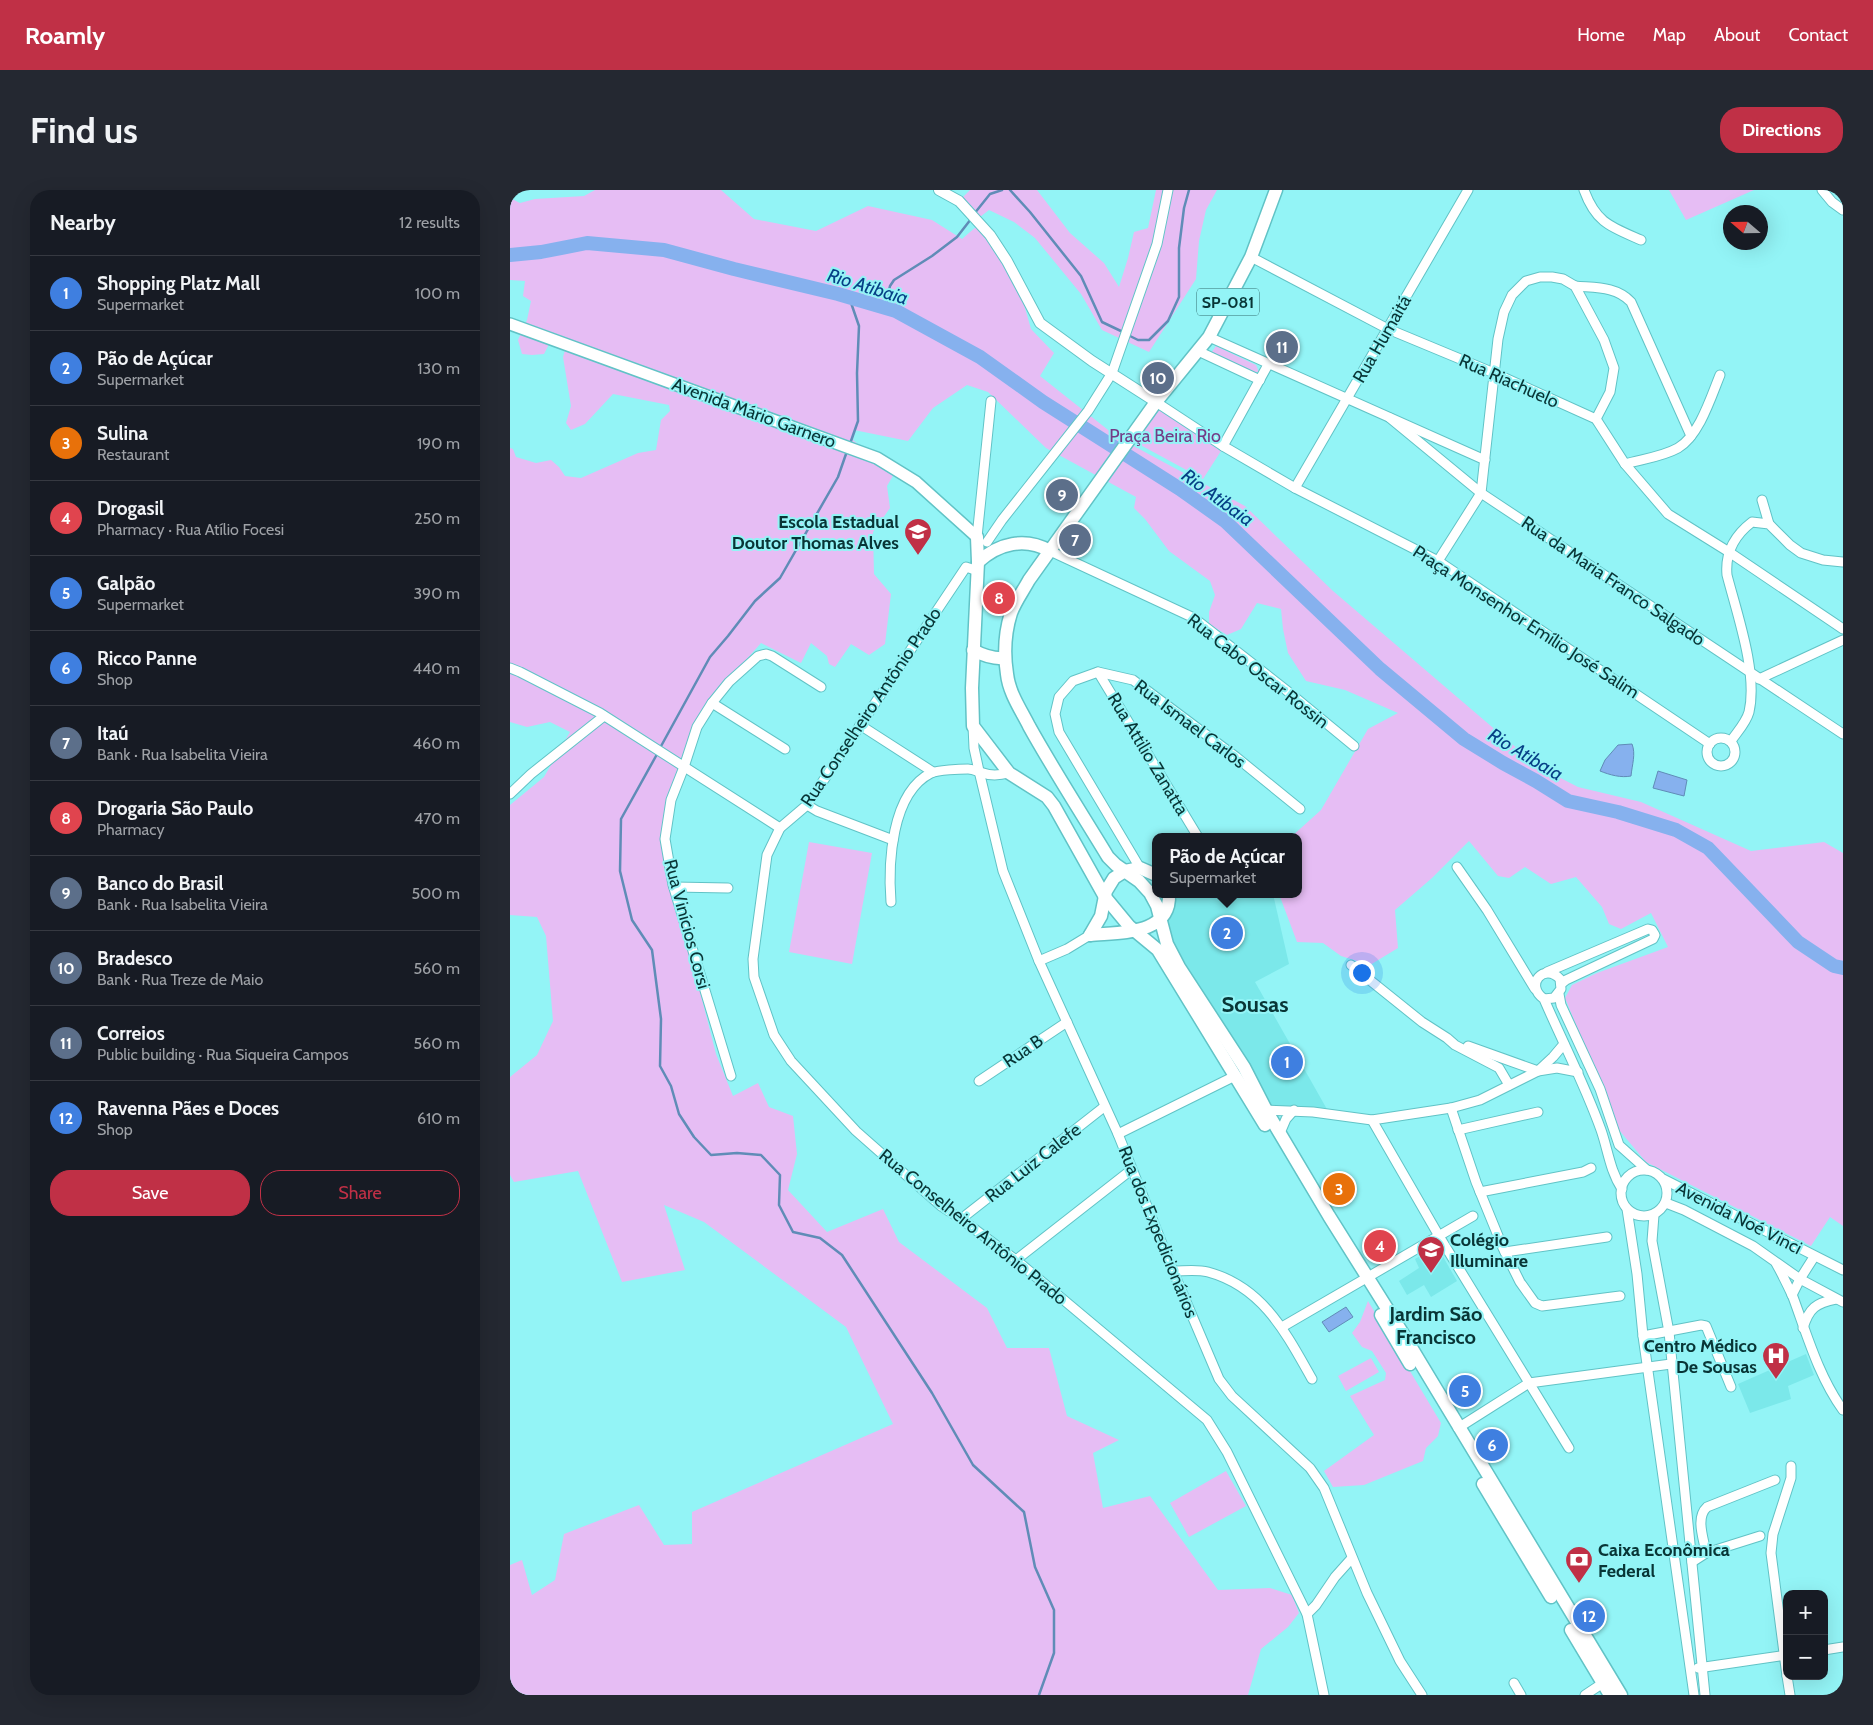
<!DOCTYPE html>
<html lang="en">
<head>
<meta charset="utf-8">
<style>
	body { margin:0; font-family:Cabin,sans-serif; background:#242831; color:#f1f3f6 }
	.controls { position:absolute; right:15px; bottom:15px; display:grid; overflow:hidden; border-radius:10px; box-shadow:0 5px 20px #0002 }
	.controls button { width:45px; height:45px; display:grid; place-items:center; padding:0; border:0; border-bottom:1px solid #363941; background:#171b24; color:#f1f3f6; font:25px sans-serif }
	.compass { position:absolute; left:1213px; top:15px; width:45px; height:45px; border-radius:50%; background:#171b24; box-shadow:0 5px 20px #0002; rotate:290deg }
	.you { position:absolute; left:851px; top:782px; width:18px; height:18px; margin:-12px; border:4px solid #fff; border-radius:50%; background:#1a73e8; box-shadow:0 0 0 8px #1a73e833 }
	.badge { display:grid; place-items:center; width:32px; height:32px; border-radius:50%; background:#c03046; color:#fff; font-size:16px; font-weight:700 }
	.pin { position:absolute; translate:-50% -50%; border:2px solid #fff; box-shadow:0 1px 5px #0006 }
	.popup { position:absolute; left:642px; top:643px; width:150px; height:65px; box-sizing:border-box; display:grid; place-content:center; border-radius:10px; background:#171b24; filter:drop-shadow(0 1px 4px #0005); font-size:16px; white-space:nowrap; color:#9ea1a6 }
	.popup b { font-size:19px; color:#f1f3f6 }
	.popup::after { content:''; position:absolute; left:50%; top:100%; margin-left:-10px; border:10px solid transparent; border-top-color:#171b24 }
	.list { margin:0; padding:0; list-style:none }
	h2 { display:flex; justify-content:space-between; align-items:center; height:65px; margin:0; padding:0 20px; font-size:21px }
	h2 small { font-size:16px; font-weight:400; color:#9ea1a6 }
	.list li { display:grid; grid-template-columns:32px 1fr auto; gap:15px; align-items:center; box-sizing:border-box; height:75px; padding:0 20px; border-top:1px solid #363941 }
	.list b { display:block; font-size:19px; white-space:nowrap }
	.list p { margin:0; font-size:16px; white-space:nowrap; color:#9ea1a6 }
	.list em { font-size:16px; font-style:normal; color:#9ea1a6 }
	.actions { display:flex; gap:10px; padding:15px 20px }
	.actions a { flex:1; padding:11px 0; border:1px solid #c03046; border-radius:20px; text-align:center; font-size:18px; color:#c03046 }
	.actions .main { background:#c03046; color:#fff }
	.map { position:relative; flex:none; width:1333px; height:1505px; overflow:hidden; border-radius:20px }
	header { display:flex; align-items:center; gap:30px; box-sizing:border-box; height:70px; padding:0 25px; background:#c03046; color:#fff }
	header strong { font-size:24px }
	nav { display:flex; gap:28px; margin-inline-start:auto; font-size:18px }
	.intro { display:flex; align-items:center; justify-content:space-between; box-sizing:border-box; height:120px; padding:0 30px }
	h1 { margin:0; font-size:35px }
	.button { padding:12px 22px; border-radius:20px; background:#c03046; color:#fff; font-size:18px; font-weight:700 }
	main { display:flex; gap:30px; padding:0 30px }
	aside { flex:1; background:#171b24; border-radius:20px; box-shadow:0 5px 20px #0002 }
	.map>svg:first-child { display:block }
</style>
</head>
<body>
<header>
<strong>Roamly</strong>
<nav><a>Home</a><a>Map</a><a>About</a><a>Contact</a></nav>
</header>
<div class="intro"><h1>Find us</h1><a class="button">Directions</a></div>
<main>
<aside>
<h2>Nearby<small>12 results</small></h2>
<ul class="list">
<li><span class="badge" style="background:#3f7fe0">1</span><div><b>Shopping Platz Mall</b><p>Supermarket</p></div><em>100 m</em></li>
<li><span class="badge" style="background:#3f7fe0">2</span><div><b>Pão de Açúcar</b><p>Supermarket</p></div><em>130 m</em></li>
<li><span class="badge" style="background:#e8710a">3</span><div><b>Sulina</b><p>Restaurant</p></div><em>190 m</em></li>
<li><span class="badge" style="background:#e0444e">4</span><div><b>Drogasil</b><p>Pharmacy · Rua Atílio Focesi</p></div><em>250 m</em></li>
<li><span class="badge" style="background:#3f7fe0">5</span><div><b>Galpão</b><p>Supermarket</p></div><em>390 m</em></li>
<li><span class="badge" style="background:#3f7fe0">6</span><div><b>Ricco Panne</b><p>Shop</p></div><em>440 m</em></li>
<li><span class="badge" style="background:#5c6f8a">7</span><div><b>Itaú</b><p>Bank · Rua Isabelita Vieira</p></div><em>460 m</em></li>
<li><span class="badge" style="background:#e0444e">8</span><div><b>Drogaria São Paulo</b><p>Pharmacy</p></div><em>470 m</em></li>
<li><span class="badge" style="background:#5c6f8a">9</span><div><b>Banco do Brasil</b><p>Bank · Rua Isabelita Vieira</p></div><em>500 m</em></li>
<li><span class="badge" style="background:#5c6f8a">10</span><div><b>Bradesco</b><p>Bank · Rua Treze de Maio</p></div><em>560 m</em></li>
<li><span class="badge" style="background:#5c6f8a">11</span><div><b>Correios</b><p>Public building · Rua Siqueira Campos</p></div><em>560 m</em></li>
<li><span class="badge" style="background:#3f7fe0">12</span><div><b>Ravenna Pães e Doces</b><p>Shop</p></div><em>610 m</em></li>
</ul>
<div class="actions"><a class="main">Save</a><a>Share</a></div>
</aside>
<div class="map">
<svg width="1333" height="1505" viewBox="0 0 1333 1505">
	<rect width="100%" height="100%" fill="#93f4f6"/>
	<g fill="#7be8ea">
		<path d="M670 704H763L779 774 745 792 818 921 757 917 680 789 655 737 665 709Z"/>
		<path d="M924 1058H928L947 1091 921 1107 914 1095 897 1105 889 1091 909 1078 905 1069Z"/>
		<path d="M1296 1164 1304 1185 1278 1196 1281 1209 1240 1223 1228 1194Z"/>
	</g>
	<g fill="#e6bdf4">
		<path d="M85 0H211L244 29 306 41 358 16 422 30 452 49 467 36 494 71 513 111 521 139 544 163 530 186 607 247 735 316 823 401 1029 577 1068 597 1131 612 1241 661 1314 652 1333 663V1036L1320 1027 1301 1056 1136 972 1109 940 1055 808 1062 795 1087 783 1158 757 1141 723 1111 739 1099 734 1092 717 1066 687 1041 694 1015 677 999 688 988 686 959 651 922 688 885 720 888 758 860 775 831 766 813 753 787 752 769 704H788V647H781L811 620 858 539 888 523 835 500 796 491 778 463 773 439 771 419 747 413 731 439 717 445 699 434V422L705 405 700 391 659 361 635 329 624 318 626 307 536 258 478 202 457 195 423 218 398 251 344 240 343 250 384 284 377 296 380 318 363 342 364 384 381 404 375 454 359 465 341 454 325 477 319 474 317 466 301 453 291 473 251 453 204 506 183 536 157 608 152 647 158 694 185 782 206 864 223 906 248 893 259 917 283 926 287 964 278 1000 317 1042 373 1019 389 1052 477 1118 497 1158H539L557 1226 609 1250 583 1263 593 1318 640 1306 708 1400 760 1398 782 1405 789 1423 778 1437 751 1459 738 1505H0V1375L12 1370 22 1405 45 1390 54 1344 129 1315 154 1355 182 1354V1322L383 1234 336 1137 194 1032 154 1015 175 1080 112 1092 68 981 4 992 0 985V887L27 865 43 831 36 746 27 727 0 725V615L34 587 60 542 40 532 17 537 0 532V258L3 259 6 267 26 273 41 270 49 277 55 286 71 288 128 263 146 260 151 230 160 221 159 215 103 204 75 234 61 240 56 233 61 216 53 167 56 157 40 152 34 164 22 165 12 164 8 150 17 130 21 111 13 106 15 91 0 90V8L10 13 25 9 74 6Z"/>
		<path d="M460 0H527L560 43 594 73 609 97 618 68 624 42 638 38 646 0H707L696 20 689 51 686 89 639 162 592 140 571 104 525 48 504 32 479 20 470 27 449 11Z"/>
		<path d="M1159 0H1244L1176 30Z"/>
		<path d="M706 156 746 175 749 182H742L701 163Z"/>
		<path d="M646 218 711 261 693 289 623 251Z"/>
		<path d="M299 652 362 663 342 774 279 762Z"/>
		<path d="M858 1111 931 1233 928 1246 916 1258 913 1271 854 1295 823 1297 814 1281 864 1245 840 1206 875 1190 876 1183 862 1161 852 1157 842 1143 850 1132Z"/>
		<path d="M861 1168 869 1182 836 1201 828 1186Z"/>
		<path d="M716 1281 736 1316 679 1347 660 1313Z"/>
	</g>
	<g fill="#86b1ee" stroke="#608cb7">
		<path d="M1122 554C1126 564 1122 575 1121 586 1111 588 1100 585 1090 581L1095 570 1108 555Z"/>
		<path d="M1148 581 1177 590 1174 606 1143 598Z"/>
		<path d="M836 1117 843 1127 819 1142 812 1132Z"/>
	</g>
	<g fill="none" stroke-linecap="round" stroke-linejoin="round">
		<g stroke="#608cb7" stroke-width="2.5">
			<path d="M500 0 520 22 571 86 592 132 613 142"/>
			<path d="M464 24 480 4 492 0"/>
			<path d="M339 107 349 136 347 183 348 231 341 251"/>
			<path d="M375 117 380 96 384 90 422 66 447 47 461 29"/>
			<path d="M618 145 628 150H639L658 131 669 107V58L674 18 679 0"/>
			<path d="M150 558 200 467 218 446 245 411 270 388 328 287 336 264"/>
			<path d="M146 566 111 629 110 681 122 730 142 760 151 829 150 876 161 896 169 924 184 947 201 965 227 963 251 965 270 985 269 1015 283 1042 310 1048 332 1065 422 1203 463 1275 514 1322 525 1377 544 1420V1463L529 1505"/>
		</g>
		<path stroke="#86b1ee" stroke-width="14" d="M0 65 31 62 77 53 154 60 224 79 328 104 386 121 470 167 533 212 670 299 715 331 870 479 954 549 993 573 1026 591 1058 611 1108 622 1166 640 1198 658 1288 752 1324 776 1333 778"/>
		<defs>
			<g id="minor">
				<path d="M1074 0C1086 33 1101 37 1131 50"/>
				<path d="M1312 0 1322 12 1333 20"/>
				<path d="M0 5 2 0"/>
				<path d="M741 67 878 139 984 183 1086 229 1115 274 1158 324 1219 362 1333 439"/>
				<path d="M1065 96C1085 98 1106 96 1121 112L1181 246"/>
				<path d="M699 147 975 270"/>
				<path d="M688 161 750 190"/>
				<path d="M646 212 713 256 785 298 928 371 1200 554"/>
				<path d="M880 228 971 303 1333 544"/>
				<path d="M713 256 759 173"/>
				<path d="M1115 274C1132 269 1152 267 1168 258 1189 246 1201 207 1210 185"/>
				<path d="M785 298 958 0"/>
				<path d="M1252 310 1259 334"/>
				<path d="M467 347 481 211"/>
				<path d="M477 352 492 330 578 221 602 183 647 54 658 0"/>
				<path d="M540 361 684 428 776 500 844 556"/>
				<path d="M928 371 971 303 988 149 994 122 1002 105 1016 91 1030 87H1042L1053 89 1065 96 1094 150 1104 178 1100 202 1086 229"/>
				<path d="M468 381 456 377 297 615 270 638 257 665 243 769 244 787 264 845 281 871 346 941 431 1016 451 1029 506 1070 697 1230 717 1262 797 1424 814 1505"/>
				<path d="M0 478 10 482 90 523 270 638"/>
				<path d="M588 482 688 647"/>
				<path d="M1249 489 1333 450"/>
				<path d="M202 513 275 559"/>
				<path d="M350 535 423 582"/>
				<path d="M463 536 464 558 469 581 493 681 529 771 608 944 663 1081 709 1189 722 1206 800 1278 814 1298 857 1403 890 1471 912 1505"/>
				<circle cx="1211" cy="562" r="14"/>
				<path d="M1221 551C1227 542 1236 533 1239 522 1248 483 1227 424 1217 385 1215 363 1225 345 1242 332L1259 334 1280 355 1291 363 1313 370 1333 372"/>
				<path d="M0 604 21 584 94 526"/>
				<path d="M297 615 307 621 383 650"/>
				<path d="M947 677 977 720 1025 799"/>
				<path d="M630 678 549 542 545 524 549 507 563 491 588 482 623 490 726 567 790 619"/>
				<path d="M164 697 218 698"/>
				<path d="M381 712C378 674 381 603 421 583 428 580 450 579 458 579 464 579 468 582 473 583 481 586 491 585 499 583"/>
				<path d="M529 771 557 759 580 745"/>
				<path d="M841 775 912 832 937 848 945 855 989 878 999 895"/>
				<path d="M1037 782 1138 739 1142 740 1145 745 1143 749 1056 790 1051 794"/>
				<path d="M1049 804 1051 815 1090 899 1109 955 1137 980"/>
				<path d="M1034 809 1044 808 1051 799 1050 789C1034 772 1014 795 1034 809 1053 853 1075 895 1091 940 1098 960 1100 981 1112 999"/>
				<path d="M958 856 1028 881 1047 878 1068 882"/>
				<path d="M221 886 163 695 155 649 161 610 174 577 187 537 202 513 219 492 248 466 256 464 262 466 311 497"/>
				<path d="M469 891 557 832"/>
				<path d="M941 918 966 992 993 1058 1010 1092 1025 1113 1032 1116 1110 1106"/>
				<path d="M756 920 803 922 862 930 941 918 970 910 1028 881 1043 867 1054 854"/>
				<path d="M862 930 929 1046 1059 1258"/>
				<path d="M948 940 1028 922"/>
				<path d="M770 943 776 929 784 920"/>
				<path d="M608 944 725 886"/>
				<circle cx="1134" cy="1003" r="23"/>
				<path d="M1153 989 1333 1080"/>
				<path d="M970 1002 1073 982 1081 978"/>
				<path d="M1156 1013 1174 1020 1243 1056 1290 1089 1333 1112"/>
				<path d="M1117 1019 1127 1084 1133 1146 1184 1505"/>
				<path d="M1144 1025 1142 1051 1159 1142 1195 1505"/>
				<path d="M451 1029 594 917"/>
				<path d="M995 1062 1097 1047"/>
				<path d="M506 1070 621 980"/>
				<path d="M1266 1073C1272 1084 1278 1096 1283 1107 1297 1145 1309 1187 1333 1220"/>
				<path d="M663 1081C674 1081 687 1079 698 1082 753 1097 776 1143 802 1189"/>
				<path d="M1282 1105 1290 1089 1304 1067"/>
				<path d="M772 1137 963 1026"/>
				<path d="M1293 1138C1299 1118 1306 1113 1326 1109"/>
				<path d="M1133 1146 1191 1135 1196 1136 1221 1197"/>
				<path d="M948 1238 1019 1193 1161 1174"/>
				<path d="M1196 1363C1194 1349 1185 1328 1197 1317L1265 1290"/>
				<path d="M1182 1372 1196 1363 1250 1346"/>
				<path d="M797 1424 806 1415 825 1387 842 1368"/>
				<path d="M1314 1460 1333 1457"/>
				<path d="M1188 1478 1277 1465"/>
				<path d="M1277 1486 1261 1363 1263 1344 1281 1288V1276"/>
				<path d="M1277 1486 1280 1505"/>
				<path d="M1004 1493 1011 1505"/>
				<path d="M1075 1505 1093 1493"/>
			</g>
			<path id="tertiary" d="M429 0 449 11 480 45 497 71 530 133 582 171 646 212"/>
			<path id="secondary" d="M0 134 367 268 406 292 467 347"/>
			<g id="primary">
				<path d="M766 0 741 67 699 147 646 212 519 390C513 401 505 412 501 423 495 442 494 465 497 484 499 503 511 520 519 536 544 581 572 624 598 667L606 675 629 691 640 703 647 716 657 754 669 777 734 877 756 920 819 1026 893 1144 1111 1505"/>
				<path d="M467 347 468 372 462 498 463 536 499 583 537 607 544 616 595 707 619 736 648 760 755 935"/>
				<path d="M468 372C489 353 515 347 540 361"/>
				<path d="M463 460C474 466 483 469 495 468"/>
				<path d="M580 745 591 726 596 701 604 688 615 681 630 678 646 685"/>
				<path d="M580 745C608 742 661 746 659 704"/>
				<path d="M871 1125 900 1174"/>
				<path d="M973 1294 1041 1407"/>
				<path d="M1061 1440 1100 1505"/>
			</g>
		</defs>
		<use href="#minor" stroke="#61c3c6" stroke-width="11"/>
		<use href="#tertiary" stroke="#61c3c6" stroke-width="12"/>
		<use href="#secondary" stroke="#61c3c6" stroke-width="14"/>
		<use href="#primary" stroke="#61c3c6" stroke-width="15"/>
		<use href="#minor" stroke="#fff" stroke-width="9"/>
		<use href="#tertiary" stroke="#fff" stroke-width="10"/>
		<use href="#secondary" stroke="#fff" stroke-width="11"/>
		<use href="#primary" stroke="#fff" stroke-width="12"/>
	</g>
	<defs>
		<symbol id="school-pin" viewBox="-11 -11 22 30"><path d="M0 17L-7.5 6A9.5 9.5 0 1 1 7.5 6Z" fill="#c03046" stroke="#93f4f6"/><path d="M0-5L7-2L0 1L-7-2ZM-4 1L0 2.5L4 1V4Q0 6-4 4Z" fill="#fff"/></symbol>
		<symbol id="hospital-pin" viewBox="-11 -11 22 30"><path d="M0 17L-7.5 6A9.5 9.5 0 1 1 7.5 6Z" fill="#c03046" stroke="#93f4f6"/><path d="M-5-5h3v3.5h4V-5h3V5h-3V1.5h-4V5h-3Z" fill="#fff"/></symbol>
		<symbol id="bank-pin" viewBox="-11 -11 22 30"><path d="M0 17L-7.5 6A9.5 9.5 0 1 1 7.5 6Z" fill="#c03046" stroke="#93f4f6"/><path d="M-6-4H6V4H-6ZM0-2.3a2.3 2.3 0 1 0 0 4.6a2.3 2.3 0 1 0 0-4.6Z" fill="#fff"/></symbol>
	</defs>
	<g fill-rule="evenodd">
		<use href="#school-pin" x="392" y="326" width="32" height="43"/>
		<use href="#school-pin" x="905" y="1044" width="32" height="43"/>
		<use href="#hospital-pin" x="1250" y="1150" width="32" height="43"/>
		<use href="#bank-pin" x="1053" y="1354" width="32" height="43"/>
	</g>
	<g text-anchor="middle" stroke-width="4" stroke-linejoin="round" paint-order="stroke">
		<rect fill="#93f4f6" stroke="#326e70" stroke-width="1" x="687" y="98.5" width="62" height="27" rx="4"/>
		<g font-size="16" font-weight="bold" fill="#083536">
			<text x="718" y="118">SP-081</text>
		</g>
		<g font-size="18" fill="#083536" stroke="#93f4f6">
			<text transform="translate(872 149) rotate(-60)" y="6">Rua Humaitá</text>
			<text transform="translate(999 191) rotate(24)" y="6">Rua Riachuelo</text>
			<text transform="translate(244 223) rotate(20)" y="6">Avenida Mário Garnero</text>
			<text transform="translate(1103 391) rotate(34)" y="6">Rua da Maria Franco Salgado</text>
			<text transform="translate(1016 432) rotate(33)" y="6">Praça Monsenhor Emílio José Salim</text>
			<text transform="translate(748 481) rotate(38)" y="6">Rua Cabo Oscar Rossin</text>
			<text transform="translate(361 517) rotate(-56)" y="6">Rua Conselheiro Antônio Prado</text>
			<text transform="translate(680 534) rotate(37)" y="6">Rua Ismael Carlos</text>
			<text transform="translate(638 564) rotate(59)" y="6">Rua Attilio Zanatta</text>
			<text transform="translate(177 734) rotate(75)" y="6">Rua Vinícios Corsi</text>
			<text transform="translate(513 861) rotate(-34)" y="6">Rua B</text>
			<text transform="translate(523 973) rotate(-38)" y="6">Rua Luiz Calefe</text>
			<text transform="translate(1229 1028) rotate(27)" y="6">Avenida Noé Vinci</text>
			<text transform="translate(463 1037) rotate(39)" y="6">Rua Conselheiro Antônio Prado</text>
			<text transform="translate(648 1042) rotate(68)" y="6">Rua dos Expedicionários</text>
		</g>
		<g font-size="18" fill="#743b86" stroke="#93f4f6">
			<text x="655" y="252">Praça Beira Rio</text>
		</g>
		<g font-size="18" font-weight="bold" fill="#083536" stroke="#93f4f6" text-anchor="end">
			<text x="389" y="338">Escola Estadual<tspan x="389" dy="21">Doutor Thomas Alves</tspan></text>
			<text x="940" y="1056" text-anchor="start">Colégio<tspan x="940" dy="21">Illuminare</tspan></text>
			<text x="1247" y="1162">Centro Médico<tspan x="1247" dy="21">De Sousas</tspan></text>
			<text x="1088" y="1366" text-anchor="start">Caixa Econômica<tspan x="1088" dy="21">Federal</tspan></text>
		</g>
		<g font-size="19" font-style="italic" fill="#064086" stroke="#93f4f6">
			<text transform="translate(358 96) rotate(17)" y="7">Rio Atibaia</text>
			<text transform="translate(708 307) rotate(36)" y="7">Rio Atibaia</text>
			<text transform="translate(1016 564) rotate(31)" y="7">Rio Atibaia</text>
		</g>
		<g font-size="20" font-weight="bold" fill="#083536" stroke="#93f4f6">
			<text x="926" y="1131">Jardim São<tspan x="926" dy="23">Francisco</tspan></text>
		</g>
		<g font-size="22" font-weight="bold" fill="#083536" stroke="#93f4f6">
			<text x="745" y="822">Sousas</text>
		</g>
	</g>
</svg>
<div class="controls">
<button>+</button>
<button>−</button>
</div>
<svg class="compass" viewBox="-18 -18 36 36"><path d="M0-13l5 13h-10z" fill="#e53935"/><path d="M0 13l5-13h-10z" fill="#9ea1a6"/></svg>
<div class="you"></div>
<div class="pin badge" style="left:777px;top:872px;background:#3f7fe0">1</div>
<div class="pin badge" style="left:717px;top:743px;background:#3f7fe0">2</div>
<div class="popup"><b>Pão de Açúcar</b>Supermarket</div>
<div class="pin badge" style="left:829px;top:999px;background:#e8710a">3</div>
<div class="pin badge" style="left:870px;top:1056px;background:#e0444e">4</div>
<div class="pin badge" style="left:955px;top:1201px;background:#3f7fe0">5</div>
<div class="pin badge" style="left:982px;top:1255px;background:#3f7fe0">6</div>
<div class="pin badge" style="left:565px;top:350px;background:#5c6f8a">7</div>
<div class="pin badge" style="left:489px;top:408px;background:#e0444e">8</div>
<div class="pin badge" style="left:552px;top:305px;background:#5c6f8a">9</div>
<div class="pin badge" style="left:648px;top:188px;background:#5c6f8a">10</div>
<div class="pin badge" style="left:772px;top:157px;background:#5c6f8a">11</div>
<div class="pin badge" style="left:1079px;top:1426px;background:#3f7fe0">12</div>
</div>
</main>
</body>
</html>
